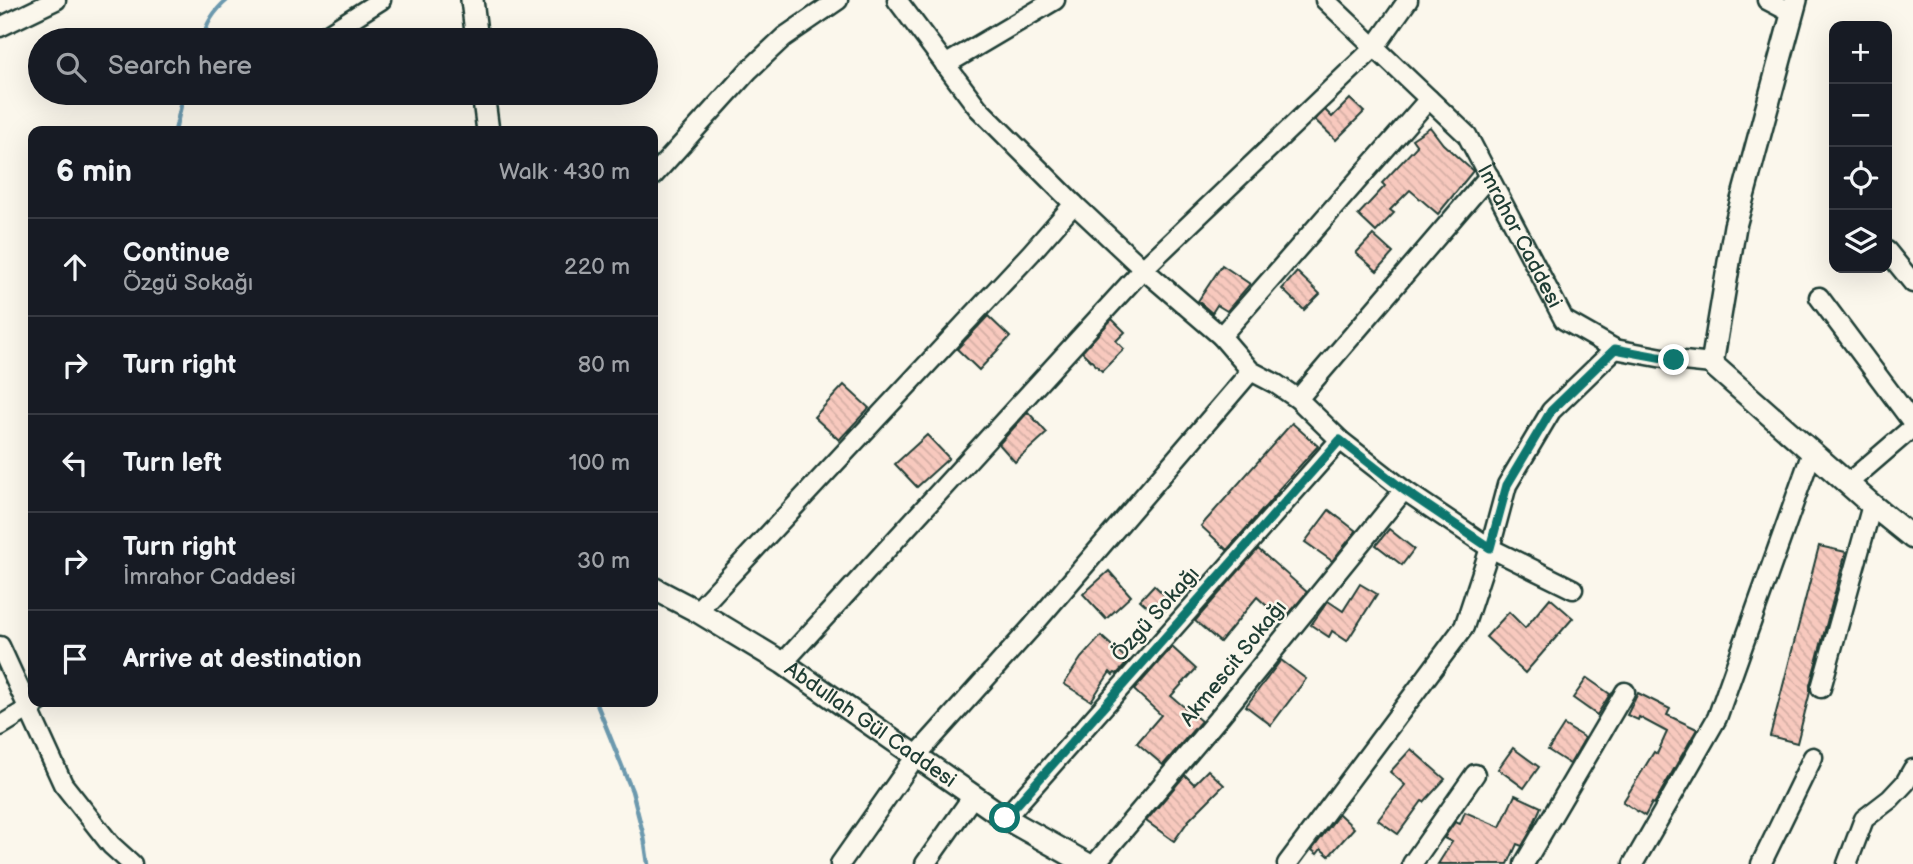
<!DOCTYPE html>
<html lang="en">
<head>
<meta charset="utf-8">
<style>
	body { margin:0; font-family:"Balsamiq Sans",sans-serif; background:#242831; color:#f1f3f6 }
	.controls { position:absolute; right:21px; top:21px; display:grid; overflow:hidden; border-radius:14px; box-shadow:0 7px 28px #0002 }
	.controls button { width:63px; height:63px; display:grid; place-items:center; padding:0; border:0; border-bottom:2px solid #363941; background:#171b24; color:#f1f3f6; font:35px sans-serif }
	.stop { position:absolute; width:21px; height:21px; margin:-16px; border:5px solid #0f766e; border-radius:50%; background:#fff }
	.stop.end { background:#0f766e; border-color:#fff; box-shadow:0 2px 7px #0008 }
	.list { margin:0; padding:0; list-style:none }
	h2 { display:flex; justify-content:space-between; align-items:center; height:91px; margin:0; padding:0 28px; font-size:30px }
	h2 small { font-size:23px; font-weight:400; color:#9ea1a6 }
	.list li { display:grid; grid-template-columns:46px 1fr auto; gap:21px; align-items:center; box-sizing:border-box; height:98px; padding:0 28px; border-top:2px solid #363941 }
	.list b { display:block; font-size:26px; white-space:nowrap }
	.list p { margin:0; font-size:23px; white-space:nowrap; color:#9ea1a6 }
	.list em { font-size:23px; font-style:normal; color:#9ea1a6 }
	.icon { flex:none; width:38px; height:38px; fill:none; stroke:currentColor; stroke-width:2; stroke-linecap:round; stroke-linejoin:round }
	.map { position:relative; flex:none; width:1913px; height:864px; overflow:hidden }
	.search { position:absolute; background:#171b24; box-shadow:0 7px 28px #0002; left:28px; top:28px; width:630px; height:77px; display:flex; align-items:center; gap:18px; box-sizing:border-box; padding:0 24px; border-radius:38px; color:#9ea1a6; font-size:26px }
	.panel { position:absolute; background:#171b24; box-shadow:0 7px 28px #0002; left:28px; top:126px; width:630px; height:581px; border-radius:14px }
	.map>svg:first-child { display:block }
</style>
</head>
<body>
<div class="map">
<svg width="1913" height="864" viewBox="0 0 1913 864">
	<defs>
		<pattern id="building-back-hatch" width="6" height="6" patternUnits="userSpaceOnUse" patternTransform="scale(1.75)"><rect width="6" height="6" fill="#f8c9be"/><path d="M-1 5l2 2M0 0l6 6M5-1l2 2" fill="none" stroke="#d4aea4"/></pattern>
	</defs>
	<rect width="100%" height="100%" fill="#fbf7ec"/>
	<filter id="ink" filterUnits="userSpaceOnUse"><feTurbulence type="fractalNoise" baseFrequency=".0143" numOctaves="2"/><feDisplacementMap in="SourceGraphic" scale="14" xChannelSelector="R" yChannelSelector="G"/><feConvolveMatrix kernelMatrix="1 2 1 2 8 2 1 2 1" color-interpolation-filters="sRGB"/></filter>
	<g filter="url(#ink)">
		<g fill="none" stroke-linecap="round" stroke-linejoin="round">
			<g stroke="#6c99ae" stroke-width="4.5">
				<path d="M202 40C207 23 213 12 227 0"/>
				<path d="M175 131 184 93"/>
				<path d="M596 702 632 791 644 837 648 864"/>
			</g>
		</g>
		<g fill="url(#building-back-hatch)" stroke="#1f3d34" stroke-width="2">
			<path d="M1350 99 1364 112 1336 140 1315 120 1325 110 1332 117Z"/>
			<path d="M1430 127 1443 144 1473 171 1438 214 1410 190 1390 210 1394 213 1376 232 1358 215 1385 186 1382 183 1417 146 1412 139Z"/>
			<path d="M1373 235 1393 253 1377 271 1356 253Z"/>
			<path d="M1222 265 1250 284 1227 311 1217 305 1212 313 1198 301Z"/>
			<path d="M1297 272 1320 294 1304 310 1282 289Z"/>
			<path d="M988 316 1010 337 979 370 957 349Z"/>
			<path d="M1112 319 1125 332 1116 341 1124 349 1102 371 1082 352Z"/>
			<path d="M844 385 869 408 839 440 814 417Z"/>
			<path d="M1028 412 1047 433 1015 462 999 444Z"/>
			<path d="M1292 423 1318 446 1278 490 1279 491 1227 550 1201 526Z"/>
			<path d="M927 435 949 458 917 487 895 464Z"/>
			<path d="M1329 510 1356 531 1332 561 1305 542Z"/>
			<path d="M1389 529 1414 549 1402 565 1376 545Z"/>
			<path d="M1819 546 1846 552 1810 685V692L1797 743 1770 736Z"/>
			<path d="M1258 549 1307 592 1283 621 1257 597 1220 642 1195 621Z"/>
			<path d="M1109 571 1131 596 1106 619 1083 594Z"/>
			<path d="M1360 584 1377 594 1347 641 1332 631 1329 637 1311 625 1328 601 1343 611Z"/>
			<path d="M1154 585 1172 602 1159 617 1140 600Z"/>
			<path d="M1550 598 1573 618 1525 673 1486 637 1509 612 1525 628Z"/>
			<path d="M1101 636 1129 661 1117 674 1115 673 1113 675 1110 672 1091 701 1064 684 1081 658Z"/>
			<path d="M1172 647 1196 669 1171 696 1201 721 1163 765 1137 743 1161 715 1134 690Z"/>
			<path d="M1281 660 1306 679 1271 725 1246 706Z"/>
			<path d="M1587 678 1610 694 1597 715 1573 698Z"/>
			<path d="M1638 693 1670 709 1667 715 1697 729 1654 804 1652 803 1645 816 1623 802 1654 752 1657 754 1667 732 1639 717 1638 720 1627 715Z"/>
			<path d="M1564 725 1585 738 1570 764 1548 750Z"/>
			<path d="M1513 748 1539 767 1524 788 1498 769Z"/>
			<path d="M1411 749 1445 779 1424 802 1422 801 1398 834 1378 820 1405 785 1390 772Z"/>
			<path d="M1208 770 1224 785 1189 820 1174 841 1146 821 1185 775 1194 784Z"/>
			<path d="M1515 795 1541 807 1529 834 1522 846 1517 844 1508 864H1438L1452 842 1444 838 1455 822 1460 824 1465 812 1500 827Z"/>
			<path d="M1339 814 1354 828 1329 856 1321 849 1317 854 1312 850Z"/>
		</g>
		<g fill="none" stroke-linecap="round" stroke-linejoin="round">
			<defs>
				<g id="minor">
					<path d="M897 0 978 108 1074 204 1143 269 1221 336 1251 371 1276 384 1298 399 1340 440 1404 490 1490 548 1573 589"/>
					<path id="s1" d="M1325 0 1467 135 1564 320 1615 349 1674 360 1712 364"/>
					<path d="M1767 0 1792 13"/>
					<path d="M0 27 56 0"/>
					<path d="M318 40 381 0"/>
					<path d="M945 65 1055 0"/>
					<path d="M653 176 748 71 784 37 838 0"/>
					<path d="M1887 251 1913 283"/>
					<path d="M1819 297 1913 423"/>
					<path d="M1221 336 1429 99"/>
					<path d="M1298 399 1489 176"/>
					<path d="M1848 483 1913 427"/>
					<path d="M697 611 1031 253 1074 204"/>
					<path d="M0 646 63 784 111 845 132 864"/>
					<path d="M783 663 1143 269 1375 47 1408 0"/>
					<path d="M1821 688 1872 505"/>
					<path d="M0 726 39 702"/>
					<path d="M1005 818 1340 440"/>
					<path d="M840 864 916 756 1031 628 1251 371"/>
					<path d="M925 864 973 796"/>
					<path d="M1095 864 1221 715 1404 490"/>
					<path d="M1287 864 1464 627 1490 548 1507 485 1551 411 1615 349"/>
					<path d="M1412 864 1475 774"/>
					<path d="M1524 864 1625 692"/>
					<path d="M1633 864 1717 718 1812 452"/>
					<path d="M1761 864 1813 757"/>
					<path d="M1847 864 1864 819 1890 799 1905 783 1913 769"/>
				</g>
				<g id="tertiary">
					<path d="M472 0 477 40"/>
					<path d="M1796 0 1735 226 1712 364 1872 505 1913 538"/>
					<path d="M483 93 488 131"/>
					<path id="s2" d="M653 588 697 611 783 663 1005 818 1087 864"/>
				</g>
			</defs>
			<use href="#minor" stroke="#1f3d34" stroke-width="23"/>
			<use href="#tertiary" stroke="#1f3d34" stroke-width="26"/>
			<use href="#minor" stroke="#fbf7ec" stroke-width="18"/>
			<use href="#tertiary" stroke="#fbf7ec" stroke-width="21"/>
		</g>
	</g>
	<g fill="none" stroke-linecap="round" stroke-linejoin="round" filter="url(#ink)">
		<path stroke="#0f766e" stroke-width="9" d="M1005 818 1340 440 1404 490 1490 548 1507 485 1551 411 1615 349 1674 360"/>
	</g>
	<g text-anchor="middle" stroke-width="5" stroke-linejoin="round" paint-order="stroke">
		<g font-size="21" fill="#1f3d34" stroke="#fbf7ec">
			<text dy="7" stroke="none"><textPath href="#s1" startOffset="310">İmrahor Caddesi</textPath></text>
			<text transform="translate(1155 614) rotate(-48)" y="7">Özgü Sokağı</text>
			<text transform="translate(1233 663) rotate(-51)" y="7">Akmescit Sokağı</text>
			<text dy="7" stroke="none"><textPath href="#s2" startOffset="257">Abdullah Gül Caddesi</textPath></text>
		</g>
	</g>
</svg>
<div class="controls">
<button>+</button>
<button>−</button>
<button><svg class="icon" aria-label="locate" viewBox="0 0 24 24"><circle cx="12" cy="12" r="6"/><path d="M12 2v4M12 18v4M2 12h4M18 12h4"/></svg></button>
<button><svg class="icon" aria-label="layers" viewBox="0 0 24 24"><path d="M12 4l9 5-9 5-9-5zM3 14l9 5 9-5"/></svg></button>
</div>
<div class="stop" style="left:1005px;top:818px"></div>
<div class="stop end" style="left:1674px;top:360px"></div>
<div class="search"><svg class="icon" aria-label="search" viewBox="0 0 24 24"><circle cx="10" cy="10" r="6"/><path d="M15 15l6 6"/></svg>Search here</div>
<section class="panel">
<h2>6 min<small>Walk · 430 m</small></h2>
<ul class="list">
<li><svg class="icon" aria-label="ahead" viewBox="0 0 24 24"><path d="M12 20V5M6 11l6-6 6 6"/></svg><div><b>Continue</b><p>Özgü Sokağı</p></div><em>220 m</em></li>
<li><svg class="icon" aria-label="right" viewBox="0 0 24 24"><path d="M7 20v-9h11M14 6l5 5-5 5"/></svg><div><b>Turn right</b></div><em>80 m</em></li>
<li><svg class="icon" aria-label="left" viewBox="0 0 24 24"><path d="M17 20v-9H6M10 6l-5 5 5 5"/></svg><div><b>Turn left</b></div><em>100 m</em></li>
<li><svg class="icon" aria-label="right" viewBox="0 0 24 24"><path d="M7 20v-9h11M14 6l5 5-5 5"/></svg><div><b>Turn right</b><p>İmrahor Caddesi</p></div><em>30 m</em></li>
<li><svg class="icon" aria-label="arrive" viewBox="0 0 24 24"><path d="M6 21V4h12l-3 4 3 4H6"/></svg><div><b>Arrive at destination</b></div></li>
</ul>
</section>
</div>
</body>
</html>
